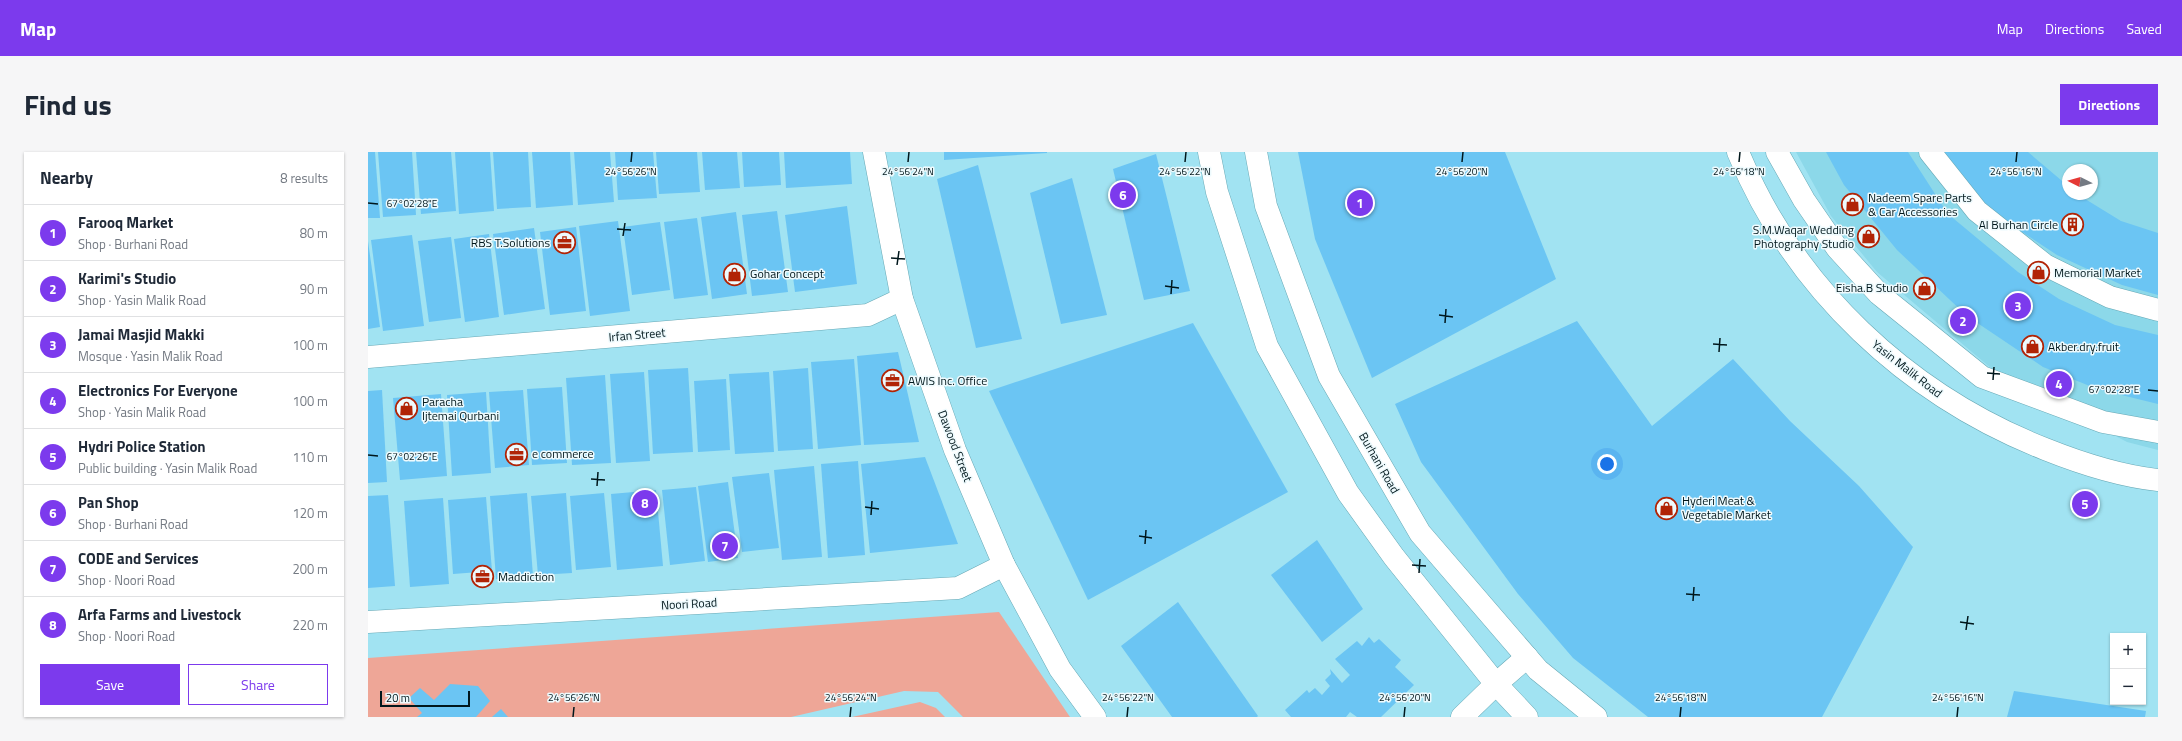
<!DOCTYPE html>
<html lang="en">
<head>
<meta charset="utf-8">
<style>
	body { margin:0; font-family:"Titillium Web",sans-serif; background:#f6f6f7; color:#1f2937 }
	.controls { position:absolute; right:12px; bottom:12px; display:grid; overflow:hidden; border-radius:0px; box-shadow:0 1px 3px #0004 }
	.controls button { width:36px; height:36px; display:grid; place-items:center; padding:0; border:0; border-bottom:1px solid #e0e1e3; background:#fff; color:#1f2937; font:20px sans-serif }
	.compass { position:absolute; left:1694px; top:12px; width:36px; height:36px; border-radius:50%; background:#fff; box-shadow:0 1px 3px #0004; rotate:276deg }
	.scale { position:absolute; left:12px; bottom:10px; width:90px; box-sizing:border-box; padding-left:4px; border:2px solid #00171c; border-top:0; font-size:11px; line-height:14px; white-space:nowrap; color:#00171c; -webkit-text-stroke:3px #eefafd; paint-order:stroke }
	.you { position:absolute; left:1239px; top:312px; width:14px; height:14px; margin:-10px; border:3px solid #fff; border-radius:50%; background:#1a73e8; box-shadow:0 0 0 6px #1a73e833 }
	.badge { display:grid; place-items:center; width:26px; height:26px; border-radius:50%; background:#7c3aed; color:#fff; font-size:13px; font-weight:700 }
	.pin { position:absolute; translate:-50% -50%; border:2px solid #fff; box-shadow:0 1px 4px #0006 }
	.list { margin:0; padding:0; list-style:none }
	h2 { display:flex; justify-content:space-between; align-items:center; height:52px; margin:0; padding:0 16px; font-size:17px }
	h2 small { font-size:13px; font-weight:400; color:#747a83 }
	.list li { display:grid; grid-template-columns:26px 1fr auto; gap:12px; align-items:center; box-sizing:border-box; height:56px; padding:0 16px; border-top:1px solid #e0e1e3 }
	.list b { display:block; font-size:15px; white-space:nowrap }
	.list p { margin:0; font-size:13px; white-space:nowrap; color:#747a83 }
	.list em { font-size:13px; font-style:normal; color:#747a83 }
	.actions { display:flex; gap:8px; padding:12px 16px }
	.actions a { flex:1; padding:9px 0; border:1px solid #7c3aed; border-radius:0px; text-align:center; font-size:14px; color:#7c3aed }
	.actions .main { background:#7c3aed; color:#fff }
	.map { position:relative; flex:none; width:1790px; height:565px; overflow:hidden; border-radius:0px }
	header { display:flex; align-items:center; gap:24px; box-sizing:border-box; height:56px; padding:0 20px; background:#7c3aed; color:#fff }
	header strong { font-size:19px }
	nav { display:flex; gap:22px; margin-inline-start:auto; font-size:14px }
	.intro { display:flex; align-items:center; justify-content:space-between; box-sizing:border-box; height:96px; padding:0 24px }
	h1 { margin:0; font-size:28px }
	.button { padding:10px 18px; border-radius:0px; background:#7c3aed; color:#fff; font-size:14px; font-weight:700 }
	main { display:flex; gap:24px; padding:0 24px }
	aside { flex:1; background:#fff; border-radius:0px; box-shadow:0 1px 3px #0004 }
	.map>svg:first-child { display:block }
</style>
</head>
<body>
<header>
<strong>Map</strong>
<nav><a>Map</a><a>Directions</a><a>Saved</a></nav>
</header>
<div class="intro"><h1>Find us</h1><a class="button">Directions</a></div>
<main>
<aside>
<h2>Nearby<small>8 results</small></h2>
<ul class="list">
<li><span class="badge">1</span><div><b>Farooq Market</b><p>Shop · Burhani Road</p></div><em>80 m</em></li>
<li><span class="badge">2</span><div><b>Karimi's Studio</b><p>Shop · Yasin Malik Road</p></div><em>90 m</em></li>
<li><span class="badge">3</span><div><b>Jamai Masjid Makki</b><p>Mosque · Yasin Malik Road</p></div><em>100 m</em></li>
<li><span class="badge">4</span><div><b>Electronics For Everyone</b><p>Shop · Yasin Malik Road</p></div><em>100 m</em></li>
<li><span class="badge">5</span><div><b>Hydri Police Station</b><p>Public building · Yasin Malik Road</p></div><em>110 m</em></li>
<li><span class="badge">6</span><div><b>Pan Shop</b><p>Shop · Burhani Road</p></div><em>120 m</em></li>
<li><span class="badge">7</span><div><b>CODE and Services</b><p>Shop · Noori Road</p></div><em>200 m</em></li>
<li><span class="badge">8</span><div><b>Arfa Farms and Livestock</b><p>Shop · Noori Road</p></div><em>220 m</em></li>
</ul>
<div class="actions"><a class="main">Save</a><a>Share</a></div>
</aside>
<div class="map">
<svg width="1790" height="565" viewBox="0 0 1790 565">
	<rect width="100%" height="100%" fill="#a1e3f2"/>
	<path fill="#8cd8e9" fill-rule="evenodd" d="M1428 0H1790V298L1759 290 1630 222 1509 120 1463 64ZM1700 18H1724V42H1700Z"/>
	<g fill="#eea697">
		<path d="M631 460 702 565H595L570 540 536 539 423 565H0V506Z"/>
		<path d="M552 550 568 556 577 565H484Z"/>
	</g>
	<g fill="#6bc5f3">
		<path d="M0 0H7L12 66H0Z"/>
		<path d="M10 0H44L48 63 15 65Z"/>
		<path d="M48 0H83L88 59 53 62Z"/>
		<path d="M87 0H122L126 59 91 62Z"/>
		<path d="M125 0H160L163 55 129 57Z"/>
		<path d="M164 0H202L205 53 168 56Z"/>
		<path d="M206 0H242L246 50 210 53Z"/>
		<path d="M247 0H285L289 46 250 48Z"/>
		<path d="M288 0H329L332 40 291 42Z"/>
		<path d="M334 0H369L372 36 337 38Z"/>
		<path d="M374 0H411L413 33 376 35Z"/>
		<path d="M416 0H482L484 32 418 36Z"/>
		<path d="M576 0H679V1L576 8Z"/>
		<path d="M930 0H1137L1188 127 1004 226 947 87Z"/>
		<path d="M1458 0H1540L1580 62 1650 120 1691 147 1747 173 1790 183V252L1729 237 1675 215 1599 164 1529 98 1476 33Z"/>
		<path d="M1575 0H1660L1700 34V42H1709L1753 69 1790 81V143L1754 133 1689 103 1636 68 1610 47Z"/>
		<path d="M788 2 822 139 776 148 745 17Z"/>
		<path d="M610 13 654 187 608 196 569 27Z"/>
		<path d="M704 26 739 163 693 172 662 41Z"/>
		<path d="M479 54 489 132 427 140 417 63Z"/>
		<path d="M409 59 420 140 384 144 374 63Z"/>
		<path d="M368 60 379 142 344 147 333 65Z"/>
		<path d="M329 66 340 143 306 147 296 70Z"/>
		<path d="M250 69 262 159 222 164 211 74Z"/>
		<path d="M292 70 302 138 264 143 255 75Z"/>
		<path d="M208 75 218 159 182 163 172 80Z"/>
		<path d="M166 76 177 157 136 163 125 82Z"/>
		<path d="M121 82 131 165 97 170 86 87Z"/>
		<path d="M44 83 56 174 15 179 3 88Z"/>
		<path d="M83 85 93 166 61 170 50 89Z"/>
		<path d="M0 89 12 175 0 177Z"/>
		<path d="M1209 169 1284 274 1365 207 1422 269 1491 334 1545 395 1454 565H1280L1205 506 1150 442 1053 310 1027 252Z"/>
		<path d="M825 171 920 340 720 448 621 239Z"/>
		<path d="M530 200 551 290 496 293 489 204Z"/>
		<path d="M486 207 493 293 450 297 443 210Z"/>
		<path d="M320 216 325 300 285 302 280 218Z"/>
		<path d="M440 216 445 297 410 299 405 219Z"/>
		<path d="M276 220 282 309 248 311 242 222Z"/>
		<path d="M401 220 406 300 367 302 361 222Z"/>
		<path d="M237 223 243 311 204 313 198 226Z"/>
		<path d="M358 227 362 298 330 300 326 229Z"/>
		<path d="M194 235 199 311 164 313 159 237Z"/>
		<path d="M14 238 19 330 0 331V239Z"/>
		<path d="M155 238 161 313 127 316 121 240Z"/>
		<path d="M118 240 123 321 84 324 79 243Z"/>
		<path d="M73 242 79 324 32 328 25 246Z"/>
		<path d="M557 305 590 392 502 401 493 312Z"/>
		<path d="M490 309 497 403 460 406 453 312Z"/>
		<path d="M446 314 454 405 414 408 406 318Z"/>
		<path d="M401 321 411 396 374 400 364 325Z"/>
		<path d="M360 330 370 406 340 410 330 334Z"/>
		<path d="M328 335 337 409 302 413 294 338Z"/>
		<path d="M288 338 295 414 249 418 243 342Z"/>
		<path d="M159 341 165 424 128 427 122 344Z"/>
		<path d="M198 341 204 421 170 423 163 344Z"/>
		<path d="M236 341 243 415 208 418 202 344Z"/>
		<path d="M20 343 27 434 0 436V344Z"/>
		<path d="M118 345 124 419 85 422 80 348Z"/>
		<path d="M75 346 81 432 42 435 36 349Z"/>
		<path d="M949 388 995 457 954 490 903 423Z"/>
		<path d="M810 450 890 564 889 565H804L753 494Z"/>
		<path d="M1001 485 1006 491 1011 487 1033 508 1027 515 1046 533 1013 565H989L982 560 978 565H923L917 558 939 538 941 541 947 536 954 543 962 534 957 528 963 522 962 517 974 531 982 523 967 507 989 489 994 494Z"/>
		<path d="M82 532 110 534 122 549 108 565H49L54 561 41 546 52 536 66 548Z"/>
		<path d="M1646 539 1778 559 1777 565H1639Z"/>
		<path d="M133 557 140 565H124Z"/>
	</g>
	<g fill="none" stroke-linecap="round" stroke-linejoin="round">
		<defs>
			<g id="minor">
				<path d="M506 0 534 147 587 298 636 413 692 517 727 565"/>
				<path d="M1562 0 1609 59 1677 113 1742 145 1790 158"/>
				<path d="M0 205 500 163 534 147"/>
				<path d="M0 470 590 436 636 413"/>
				<path d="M1094 565 1128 532 1159 505"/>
			</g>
			<g id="tertiary">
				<path d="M841 0 849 40 899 194 980 341 1026 405 1128 532 1159 565"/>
				<path d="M888 0 898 54 961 224 1052 381 1170 518 1228 565"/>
				<path d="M1370 0C1426 137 1540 243 1677 297 1712 311 1752 324 1790 328"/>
				<path d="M1409 0 1436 48 1469 96 1511 142 1614 225 1735 270 1790 280"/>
			</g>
		</defs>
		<use href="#minor" stroke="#67a8b5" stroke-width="23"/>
		<use href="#tertiary" stroke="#67a8b5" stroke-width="23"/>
		<use href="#minor" stroke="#fff" stroke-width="22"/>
		<use href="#tertiary" stroke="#fff" stroke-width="22"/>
	</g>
	<path fill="none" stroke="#00171c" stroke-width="1.5" d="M263 10 264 0M540 10 541 0M817 10 818 0M1094 10 1095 0M1371 10 1372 0M1648 10 1649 0M0 51 10 52M249 77 263 78M255 84 257 71M523 106 537 107M529 113 531 99M797 134 811 136M803 142 804 128M1071 163 1085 165M1077 171 1078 157M1345 192 1359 193M1351 200 1352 186M1619 221 1632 222M1625 228 1626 215M1780 238 1790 239M0 303 10 304M223 327 237 328M229 334 230 320M497 355 511 357M503 363 504 349M771 384 784 386M777 392 778 378M1044 413 1058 414M1051 421 1052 407M1318 442 1332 443M1325 449 1326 435M1592 470 1606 472M1598 478 1600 464M205 565 206 555M482 565 483 555M759 565 760 555M1036 565 1037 555M1312 565 1313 555M1589 565 1590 555"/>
	<defs>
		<symbol id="shop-ring" viewBox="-11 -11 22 22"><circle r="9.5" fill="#eefafd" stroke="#b12406" stroke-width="1.5"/><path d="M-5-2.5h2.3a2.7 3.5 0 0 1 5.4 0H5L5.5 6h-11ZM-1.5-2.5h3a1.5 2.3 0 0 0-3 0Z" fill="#b12406"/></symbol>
		<symbol id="building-ring" viewBox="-11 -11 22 22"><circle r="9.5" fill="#eefafd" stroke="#b12406" stroke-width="1.5"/><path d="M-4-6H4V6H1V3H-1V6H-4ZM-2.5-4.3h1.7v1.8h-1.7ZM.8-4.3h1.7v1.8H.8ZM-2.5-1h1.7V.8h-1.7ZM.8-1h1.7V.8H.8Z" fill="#b12406"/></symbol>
		<symbol id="office-ring" viewBox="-11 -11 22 22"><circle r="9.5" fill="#eefafd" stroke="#b12406" stroke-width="1.5"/><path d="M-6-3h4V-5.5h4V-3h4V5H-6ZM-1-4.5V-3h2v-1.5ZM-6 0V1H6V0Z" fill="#b12406"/></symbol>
	</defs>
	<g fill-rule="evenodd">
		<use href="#shop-ring" x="1472" y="40" width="25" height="25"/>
		<use href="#building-ring" x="1692" y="60" width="25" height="25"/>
		<use href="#shop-ring" x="1488" y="72" width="25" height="25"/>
		<use href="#office-ring" x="184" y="78" width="25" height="25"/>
		<use href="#shop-ring" x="1658" y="108" width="25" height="25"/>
		<use href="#shop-ring" x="354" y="110" width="25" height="25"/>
		<use href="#shop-ring" x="1544" y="124" width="25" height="25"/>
		<use href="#shop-ring" x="1652" y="182" width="25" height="25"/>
		<use href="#office-ring" x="512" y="216" width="25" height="25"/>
		<use href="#shop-ring" x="26" y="244" width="25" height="25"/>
		<use href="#office-ring" x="136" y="290" width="25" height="25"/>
		<use href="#shop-ring" x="1286" y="344" width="25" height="25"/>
		<use href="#office-ring" x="102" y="412" width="25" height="25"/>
	</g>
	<g text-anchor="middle" stroke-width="3" stroke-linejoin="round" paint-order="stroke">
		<g font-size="12" fill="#00171c" stroke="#eefafd" text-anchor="start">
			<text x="1500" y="50">Nadeem Spare Parts<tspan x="1500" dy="14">&amp; Car Accessories</tspan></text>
			<text x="1690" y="77" text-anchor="end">Al Burhan Circle</text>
			<text x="1486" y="82" text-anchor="end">S.M.Waqar Wedding<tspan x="1486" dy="14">Photography Studio</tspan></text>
			<text x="182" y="95" text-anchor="end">RBS T.Solutions</text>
			<text x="1686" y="125">Memorial Market</text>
			<text x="382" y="126">Gohar Concept</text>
			<text x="1540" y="140" text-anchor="end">Eisha.B Studio</text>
			<text x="1680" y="199">Akber.dry.fruit</text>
			<text x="540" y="233">AWIS Inc. Office</text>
			<text x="54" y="254">Paracha<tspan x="54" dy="14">Ijtemai Qurbani</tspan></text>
			<text x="164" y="306">e commerce</text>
			<text x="1314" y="353">Hyderi Meat &amp;<tspan x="1314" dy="14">Vegetable Market</tspan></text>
			<text x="130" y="429">Maddiction</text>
		</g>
		<g font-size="12" fill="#00171c" stroke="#eefafd">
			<text transform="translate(269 183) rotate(-5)" y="4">Irfan Street</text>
			<text transform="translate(1539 217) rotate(38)" y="4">Yasin Malik Road</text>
			<text transform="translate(587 294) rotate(69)" y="4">Dawood Street</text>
			<text transform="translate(1011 311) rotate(60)" y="4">Burhani Road</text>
			<text transform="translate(321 452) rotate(-3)" y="4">Noori Road</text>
		</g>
	</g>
	<g font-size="10" text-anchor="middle" fill="#00171c" stroke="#eefafd" stroke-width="3" stroke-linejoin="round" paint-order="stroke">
		<text x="263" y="23">24°56'26"N</text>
		<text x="540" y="23">24°56'24"N</text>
		<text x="817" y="23">24°56'22"N</text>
		<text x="1094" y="23">24°56'20"N</text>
		<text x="1371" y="23">24°56'18"N</text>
		<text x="1648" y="23">24°56'16"N</text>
		<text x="44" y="55">67°02'28"E</text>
		<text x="1746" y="241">67°02'28"E</text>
		<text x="44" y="308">67°02'26"E</text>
		<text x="206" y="549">24°56'26"N</text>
		<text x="483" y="549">24°56'24"N</text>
		<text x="760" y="549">24°56'22"N</text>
		<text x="1037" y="549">24°56'20"N</text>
		<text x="1313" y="549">24°56'18"N</text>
		<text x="1590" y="549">24°56'16"N</text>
	</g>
</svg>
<div class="controls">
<button>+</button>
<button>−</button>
</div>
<svg class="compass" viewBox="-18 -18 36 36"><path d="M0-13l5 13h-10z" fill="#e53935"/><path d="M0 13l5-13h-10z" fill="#747a83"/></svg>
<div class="scale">20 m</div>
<div class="you"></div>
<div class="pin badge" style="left:992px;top:51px">1</div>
<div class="pin badge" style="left:1595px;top:169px">2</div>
<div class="pin badge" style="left:1650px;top:154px">3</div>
<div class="pin badge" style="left:1691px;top:232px">4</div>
<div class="pin badge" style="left:1717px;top:352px">5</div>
<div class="pin badge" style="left:755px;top:43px">6</div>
<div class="pin badge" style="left:357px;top:394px">7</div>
<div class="pin badge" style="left:277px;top:351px">8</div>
</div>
</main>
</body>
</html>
